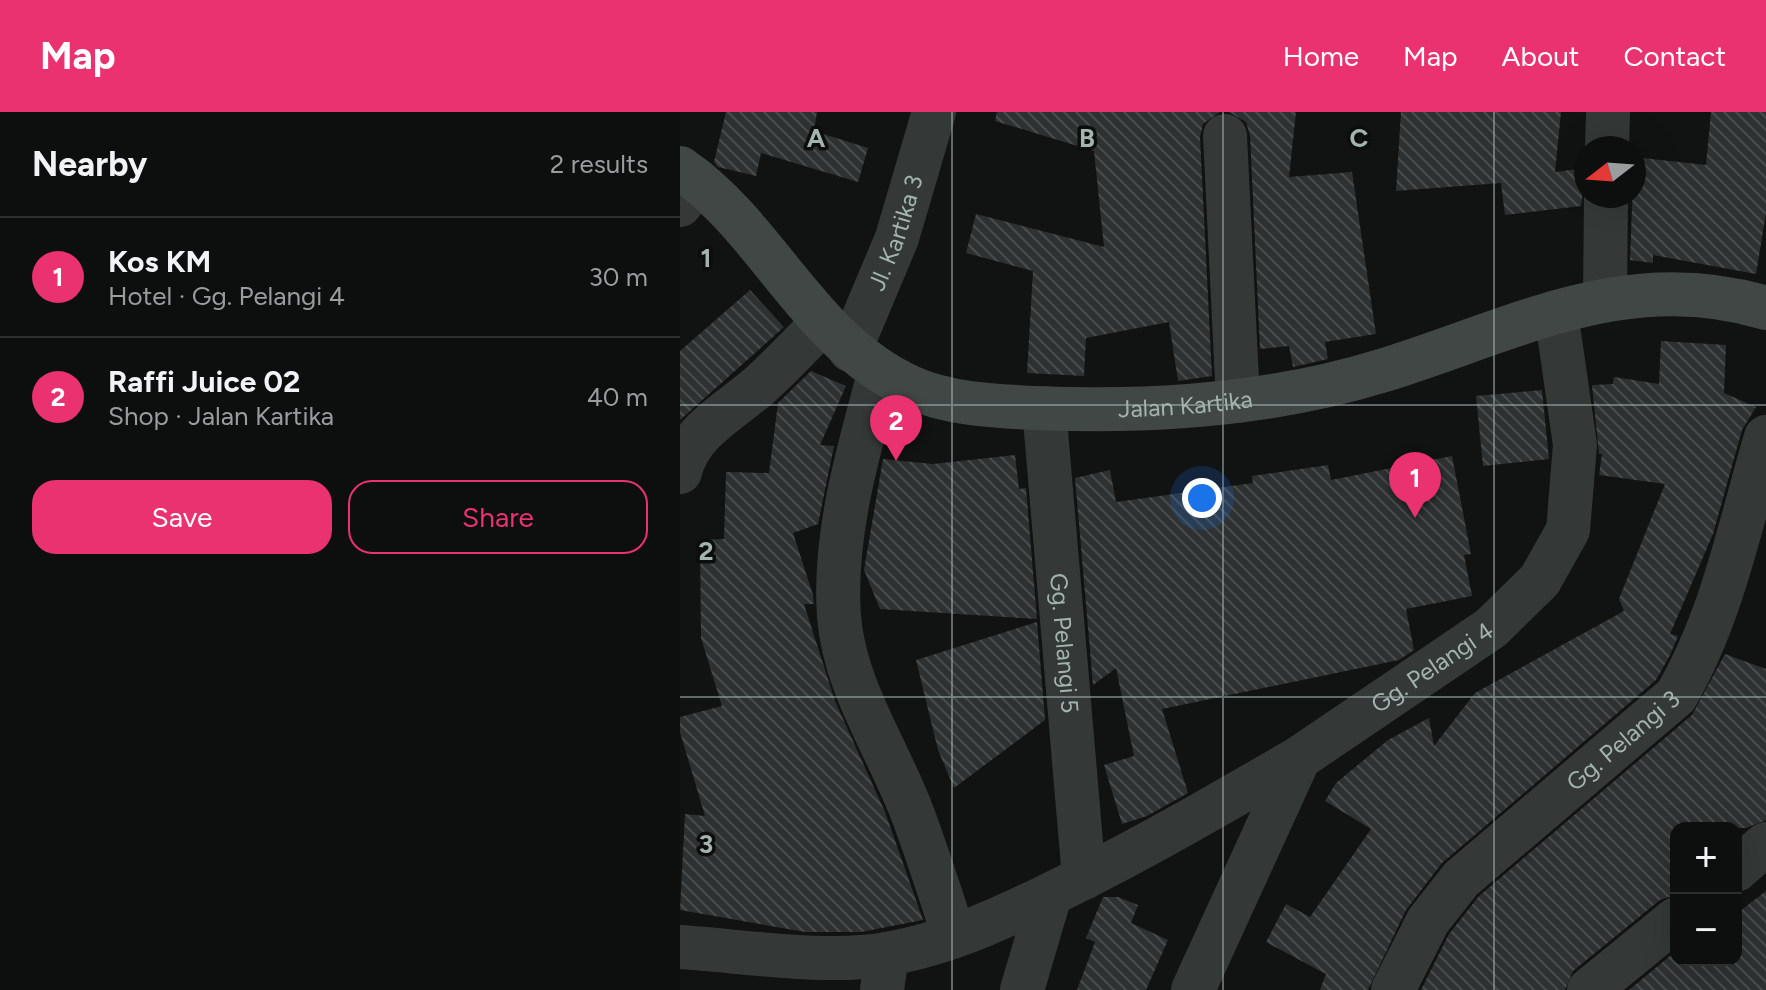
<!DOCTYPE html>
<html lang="en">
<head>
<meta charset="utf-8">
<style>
	body { margin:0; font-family:Figtree,sans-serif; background:#161717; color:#f1f3f6 }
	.controls { position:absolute; right:24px; bottom:24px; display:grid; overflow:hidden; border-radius:16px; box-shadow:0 8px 32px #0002 }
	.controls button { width:72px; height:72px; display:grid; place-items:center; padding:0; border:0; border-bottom:2px solid #2d2e2e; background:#0d0e0e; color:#f1f3f6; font:40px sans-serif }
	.compass { position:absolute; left:894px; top:24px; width:72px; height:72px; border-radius:50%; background:#0d0e0e; box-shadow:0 8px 32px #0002; rotate:253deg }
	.you { position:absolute; left:522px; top:386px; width:28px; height:28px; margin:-20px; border:6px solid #fff; border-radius:50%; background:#1a73e8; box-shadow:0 0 0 12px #1a73e833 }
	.badge { display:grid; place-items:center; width:52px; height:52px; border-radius:50%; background:#ea3271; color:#fff; font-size:26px; font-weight:700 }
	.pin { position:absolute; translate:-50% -66px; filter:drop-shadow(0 2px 4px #0008) }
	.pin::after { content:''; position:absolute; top:42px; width:28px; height:24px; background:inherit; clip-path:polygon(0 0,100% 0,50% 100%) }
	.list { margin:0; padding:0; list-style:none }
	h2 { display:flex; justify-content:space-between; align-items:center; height:104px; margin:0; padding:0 32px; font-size:34px }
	h2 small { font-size:26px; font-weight:400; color:#9a9c9e }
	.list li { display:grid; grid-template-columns:52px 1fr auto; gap:24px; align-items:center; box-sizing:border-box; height:120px; padding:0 32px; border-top:2px solid #2d2e2e }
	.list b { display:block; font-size:30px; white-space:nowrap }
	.list p { margin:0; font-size:26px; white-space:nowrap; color:#9a9c9e }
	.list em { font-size:26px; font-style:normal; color:#9a9c9e }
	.actions { display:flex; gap:16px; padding:24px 32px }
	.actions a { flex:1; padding:18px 0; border:2px solid #ea3271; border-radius:24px; text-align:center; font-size:28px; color:#ea3271 }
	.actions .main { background:#ea3271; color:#fff }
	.map { position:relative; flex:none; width:1086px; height:878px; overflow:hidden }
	header { display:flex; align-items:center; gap:48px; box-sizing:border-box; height:112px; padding:0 40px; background:#ea3271; color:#fff }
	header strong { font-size:38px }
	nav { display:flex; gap:44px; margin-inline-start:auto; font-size:28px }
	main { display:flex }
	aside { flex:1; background:#0d0e0e }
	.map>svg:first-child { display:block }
</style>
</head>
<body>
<header>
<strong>Map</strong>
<nav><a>Home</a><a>Map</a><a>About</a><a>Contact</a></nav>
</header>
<main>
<aside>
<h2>Nearby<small>2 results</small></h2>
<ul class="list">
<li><span class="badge">1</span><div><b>Kos KM</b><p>Hotel · Gg. Pelangi 4</p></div><em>30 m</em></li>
<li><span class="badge">2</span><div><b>Raffi Juice 02</b><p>Shop · Jalan Kartika</p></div><em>40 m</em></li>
</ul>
<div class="actions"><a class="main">Save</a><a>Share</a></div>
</aside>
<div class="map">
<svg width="1086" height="878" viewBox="0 0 1086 878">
	<defs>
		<pattern id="building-back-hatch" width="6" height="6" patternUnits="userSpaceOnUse" patternTransform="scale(2)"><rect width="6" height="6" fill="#2e3131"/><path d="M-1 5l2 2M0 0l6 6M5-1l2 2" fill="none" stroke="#494c4c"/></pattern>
	</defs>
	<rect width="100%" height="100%" fill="#111212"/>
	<g fill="url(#building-back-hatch)">
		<path d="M46 0H137L134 19 188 36 178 70 81 41 76 64 38 55 34 50Z"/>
		<path d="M317 0H540L523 12 520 25 532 264 498 269 489 210 406 226 404 264 347 261 353 159 286 141 296 102 424 135 414 39 315 9Z"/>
		<path d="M549 0H616L609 65 672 60 696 222 645 230 648 247 613 255 609 234 580 237 570 23 566 10Z"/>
		<path d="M721 0H881L875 60 906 56 901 94 825 103 821 71 716 79Z"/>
		<path d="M1031 0H1086V101L1076 162 973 143V151L950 148 954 45 1026 53Z"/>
		<path d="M70 178 104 215 0 308V239Z"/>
		<path d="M981 229 1046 233 1044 281 1076 295 1062 318 1033 422 990 522 998 524 990 543 976 568 762 751 726 798 688 878H640L646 862 586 830 606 792 630 805 691 717 645 689 656 671 708 628 749 606 754 634 795 581 944 499 939 487 985 372 919 363 922 342H919L912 273 933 272 934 265 979 272Z"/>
		<path d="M131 259 166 274 140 333 154 334 138 412 113 421 133 483 134 492H124L155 589 205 700 243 808 181 820H125L0 798 5 702 25 704 0 620V605L42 594 21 526 20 428 44 427 46 360 89 361 98 291Z"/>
		<path d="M862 278 869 347 803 354 796 284Z"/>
		<path d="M335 343 339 377 346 376 357 507 200 497 184 458 203 347 253 352Z"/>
		<path d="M772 344 791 442 784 443 792 484 726 497 734 538 719 548 482 597 508 681 467 704 442 712 424 653 454 644 436 556 413 573 395 366 430 358 436 390 573 371 572 364 648 353 651 368Z"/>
		<path d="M357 510 365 608 274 676 258 638 236 548Z"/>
		<path d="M1045 542 1086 557V708L1066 716H996V783L980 788 893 859 885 878H741L769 822 799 784 1012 603Z"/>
		<path d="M1086 779V878H949L996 839V850L1056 848V802Z"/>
		<path d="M423 785H438L458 793 451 811 488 828 466 878H397L415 830 406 826Z"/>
	</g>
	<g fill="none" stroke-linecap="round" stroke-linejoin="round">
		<g stroke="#343938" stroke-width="44">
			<path d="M545 24 558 289"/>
			<path d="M927 36 928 0"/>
			<path d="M0 93 18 69"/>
			<path d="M925 187 926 84"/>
			<path id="s1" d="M170 238 217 126 254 0"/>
			<path d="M200 259C179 337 153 422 159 504 164 575 209 638 233 703 248 743 261 784 274 824"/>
			<path id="s2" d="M364 296 404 766"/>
			<path d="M0 360C9 320 49 300 79 274 101 254 121 233 142 211"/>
			<path d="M1056 758 1086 732"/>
			<path d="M0 835C63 839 146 853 207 842 271 831 332 802 389 773 468 734 543 690 619 646"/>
			<path d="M202 878 207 842"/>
			<path d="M342 878 370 783"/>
			<path id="s3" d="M513 878 619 646 811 516 860 468 888 418 895 333 876 200"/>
			<path id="s4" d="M713 878 748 809 781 767 996 584C1042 506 1060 412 1086 325"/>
			<path d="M909 878 996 807"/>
		</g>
		<path stroke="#404745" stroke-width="44" id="s5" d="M0 56C89 117 128 229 230 275 268 292 313 294 354 296 469 301 590 293 701 259 832 219 946 153 1086 196"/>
	</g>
	<path fill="none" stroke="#a3b3ae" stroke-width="2" stroke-opacity="0.55" d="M272 0V878M543 0V878M814 0V878M0 293H1086M0 585H1086"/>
	<g text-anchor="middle" stroke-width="7" stroke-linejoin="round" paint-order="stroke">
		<g font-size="24" fill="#a3b3ae" stroke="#0c0d0d">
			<text dy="8" stroke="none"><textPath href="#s1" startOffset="126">Jl. Kartika 3</textPath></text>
			<text dy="8" stroke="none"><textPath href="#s5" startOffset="598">Jalan Kartika</textPath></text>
			<text dy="8" stroke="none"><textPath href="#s2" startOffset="236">Gg. Pelangi 5</textPath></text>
			<text dy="8" stroke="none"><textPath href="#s3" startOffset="416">Gg. Pelangi 4</textPath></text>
			<text dy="8" stroke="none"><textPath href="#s4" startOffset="344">Gg. Pelangi 3</textPath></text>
		</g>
	</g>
	<g font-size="26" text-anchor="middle" font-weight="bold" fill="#a3b3ae" stroke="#0c0d0d" stroke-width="7" stroke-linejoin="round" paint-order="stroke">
		<text x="136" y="35">A</text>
		<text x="407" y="35">B</text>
		<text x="679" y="35">C</text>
		<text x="26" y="155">1</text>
		<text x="26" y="448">2</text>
		<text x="26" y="741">3</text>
	</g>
</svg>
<div class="controls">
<button>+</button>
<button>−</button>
</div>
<svg class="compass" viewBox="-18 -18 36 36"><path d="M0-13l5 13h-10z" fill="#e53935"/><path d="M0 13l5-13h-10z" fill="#9a9c9e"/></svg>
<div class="you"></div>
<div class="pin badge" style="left:735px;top:406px">1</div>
<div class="pin badge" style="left:216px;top:349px">2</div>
</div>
</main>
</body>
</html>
